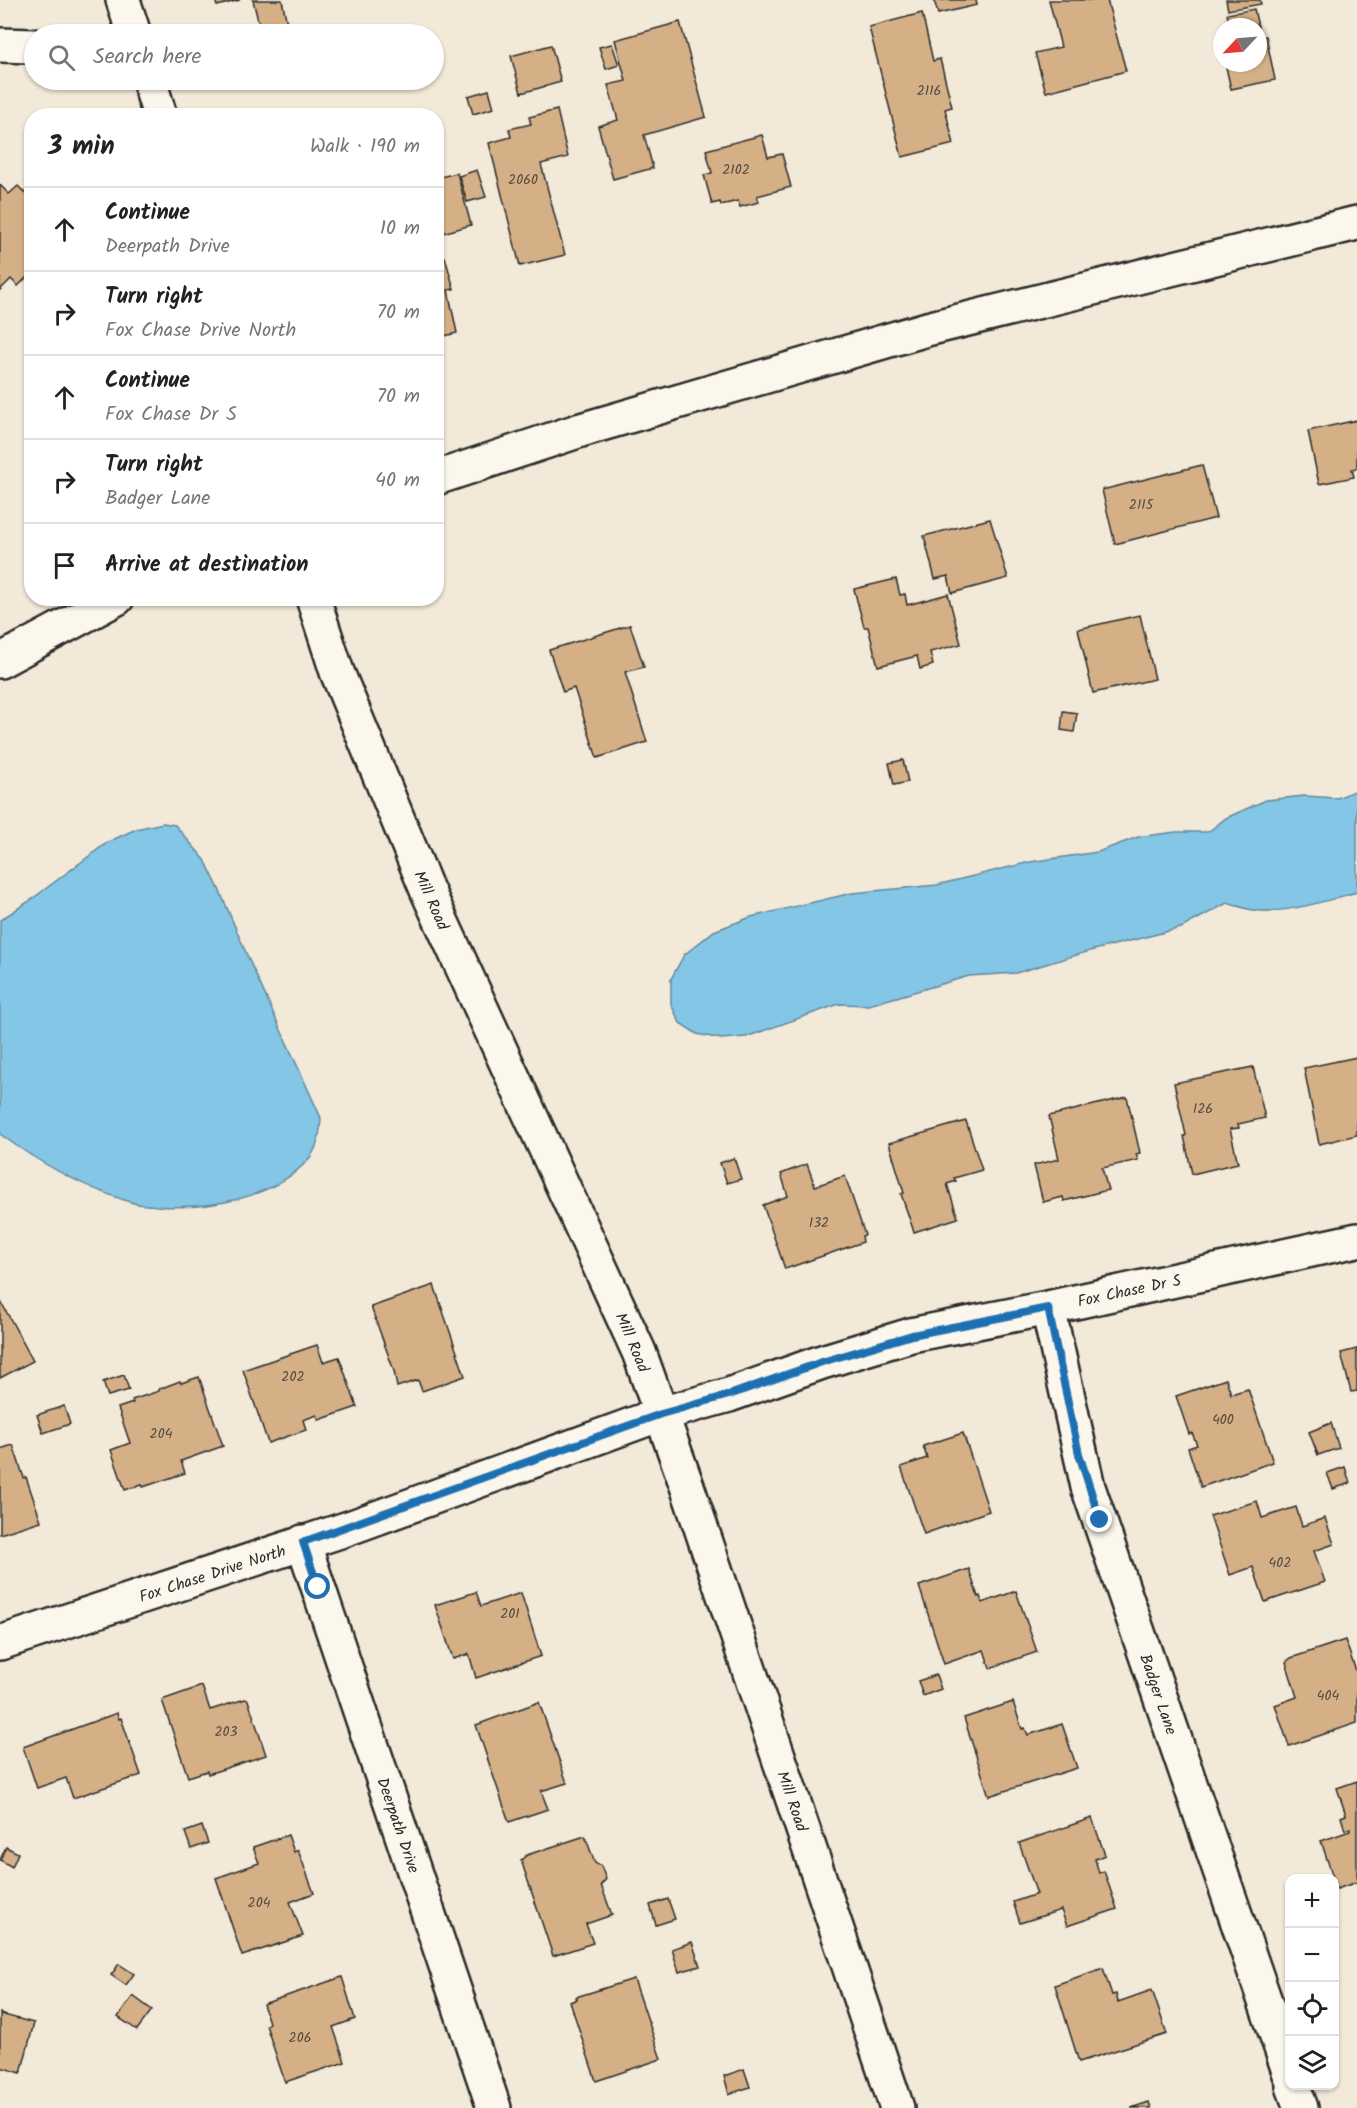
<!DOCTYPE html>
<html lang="en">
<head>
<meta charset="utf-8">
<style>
	body { margin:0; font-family:Kalam,sans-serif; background:#f6f6f6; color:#222 }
	.controls { position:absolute; right:18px; bottom:18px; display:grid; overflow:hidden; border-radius:12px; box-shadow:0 2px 4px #0004 }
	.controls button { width:54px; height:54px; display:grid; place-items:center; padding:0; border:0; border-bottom:2px solid #e0e0e0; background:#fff; color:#222; font:30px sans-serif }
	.compass { position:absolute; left:1213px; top:18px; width:54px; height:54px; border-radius:50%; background:#fff; box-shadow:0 2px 4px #0004; rotate:244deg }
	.stop { position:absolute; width:18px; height:18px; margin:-14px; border:4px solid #1f6fb2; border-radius:50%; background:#fff }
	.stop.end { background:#1f6fb2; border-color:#fff; box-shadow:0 2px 6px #0008 }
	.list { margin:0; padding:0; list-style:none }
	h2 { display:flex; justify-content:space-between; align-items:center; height:78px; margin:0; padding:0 24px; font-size:26px }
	h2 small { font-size:20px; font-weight:400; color:#767676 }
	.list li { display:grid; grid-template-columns:39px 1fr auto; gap:18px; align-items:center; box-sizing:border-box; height:84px; padding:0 24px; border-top:2px solid #e0e0e0 }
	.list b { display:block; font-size:22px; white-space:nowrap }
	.list p { margin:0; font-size:20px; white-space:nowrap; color:#767676 }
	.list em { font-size:20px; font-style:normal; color:#767676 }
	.icon { flex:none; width:33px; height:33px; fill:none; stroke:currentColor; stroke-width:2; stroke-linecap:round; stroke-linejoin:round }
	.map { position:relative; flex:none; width:1357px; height:2108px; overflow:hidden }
	.search { position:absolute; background:#fff; box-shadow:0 2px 4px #0004; left:24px; top:24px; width:420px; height:66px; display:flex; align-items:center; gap:15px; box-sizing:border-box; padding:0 21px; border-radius:33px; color:#767676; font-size:22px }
	.panel { position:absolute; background:#fff; box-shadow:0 2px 4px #0004; left:24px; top:108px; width:420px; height:498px; border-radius:24px }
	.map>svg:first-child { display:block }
</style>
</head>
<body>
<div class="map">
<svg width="1357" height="2108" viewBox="0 0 1357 2108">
	<rect width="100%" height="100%" fill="#f3e9d8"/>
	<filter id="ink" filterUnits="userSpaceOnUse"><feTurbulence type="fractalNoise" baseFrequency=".0167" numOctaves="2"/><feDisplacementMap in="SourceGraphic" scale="12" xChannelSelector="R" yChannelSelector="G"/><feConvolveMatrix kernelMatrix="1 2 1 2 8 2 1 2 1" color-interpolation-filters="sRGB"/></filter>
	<g filter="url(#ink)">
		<g fill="#84c6e5" stroke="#60889b" stroke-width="1.5">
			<path d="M1357 790V892C1329 900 1298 910 1269 911 1255 912 1240 907 1227 903L1181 928 1090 951 1016 973 969 976 869 1005 839 1004 746 1037 721 1039 697 1034 680 1023 671 1004V979L684 955 714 931 751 917 852 893 937 885 1030 862 1098 852 1138 837 1176 832H1208L1226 818 1266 800 1304 796 1337 798Z"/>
			<path d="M163 823 175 825 205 860 219 889 250 962 321 1118C320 1134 318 1149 307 1161 272 1199 206 1210 157 1206 148 1205 138 1205 130 1202 83 1187 39 1163 0 1134V920L28 902 108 842 136 829Z"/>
		</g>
		<g fill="#d5b087" stroke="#2b2b2b" stroke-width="1.5">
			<path d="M215 0H240L217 6Z"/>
			<path d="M253 0H282L287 23 260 29Z"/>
			<path d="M934 0H976L977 5 938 14Z"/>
			<path d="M1049 0H1107L1126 71 1046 92 1035 53 1061 47Z"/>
			<path d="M1226 0H1260L1261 4 1228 10Z"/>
			<path d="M1254 9 1259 31 1258 27H1230L1227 14Z"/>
			<path d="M922 13 933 61 940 59 952 107 945 109 954 144 902 157 869 27Z"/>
			<path d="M680 22 706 117 644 135 653 168 613 179 598 126 618 120 608 85 626 81 615 40Z"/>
			<path d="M325 27 327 34H298Z"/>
			<path d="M1266 36 1275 80 1231 89 1225 63H1258V37Z"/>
			<path d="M612 44 619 65 606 69 599 47Z"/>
			<path d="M551 45 561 82 521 93 511 56Z"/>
			<path d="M287 80H310L289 85Z"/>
			<path d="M489 90 494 108 473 114 468 96Z"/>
			<path d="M557 110 568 157 541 164 565 255 520 266 489 143 511 137 509 129 531 124 529 117Z"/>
			<path d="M762 135 768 157 782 154 791 187 757 196 759 202 740 207 738 201 721 205 720 202 712 204 704 175 712 173 706 150Z"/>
			<path d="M477 170 486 197 467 202 459 176Z"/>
			<path d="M457 173 471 225 436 235V178Z"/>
			<path d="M0 185 9 194 18 186 32 200V272L18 286 11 279 0 290Z"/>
			<path d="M445 257 454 289 448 290 457 333 436 338V260Z"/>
			<path d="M1357 420V468L1352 469 1354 477 1319 484 1308 431Z"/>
			<path d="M1202 465 1216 518 1115 544 1102 490Z"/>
			<path d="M990 519 1008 578 952 593 948 576 935 579 924 536Z"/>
			<path d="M896 579 900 595 905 594 907 605 948 594 961 644 930 652 933 665 920 669 917 656 878 666 868 627H864L854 589Z"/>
			<path d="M1140 615 1155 679 1093 693 1078 629Z"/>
			<path d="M630 625 644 667 625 672 647 742 597 758 574 688 563 692 549 650Z"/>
			<path d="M1063 711 1077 713 1074 732 1061 730Z"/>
			<path d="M903 760 908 782 894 785 889 763Z"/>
			<path d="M1357 1057V1135L1319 1144 1304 1068Z"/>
			<path d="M1253 1067 1265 1118 1238 1124 1239 1128 1230 1129 1238 1163 1192 1174 1184 1136 1186 1135 1174 1083Z"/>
			<path d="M1127 1097 1140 1153 1136 1154 1138 1160 1102 1168 1108 1190 1064 1201 1063 1197 1043 1202 1034 1165 1059 1159 1049 1116Z"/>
			<path d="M966 1121 982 1170 954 1178 956 1181 947 1184 958 1218 914 1232 901 1194 904 1193 889 1143Z"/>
			<path d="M734 1158 741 1179 727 1183 720 1163Z"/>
			<path d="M807 1164 815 1186 845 1176 865 1235 862 1236 863 1242 785 1269 763 1205 788 1196 781 1174Z"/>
			<path d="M434 1285 465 1376 422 1391 418 1380 397 1387 394 1371 371 1307Z"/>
			<path d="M0 1300 33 1361 0 1378Z"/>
			<path d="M317 1345 323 1362 339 1357 357 1407 319 1420 317 1415 303 1420 306 1430 268 1443 243 1370Z"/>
			<path d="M1357 1349V1391L1351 1392 1341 1353Z"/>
			<path d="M124 1375 129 1390 108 1396 103 1382Z"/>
			<path d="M199 1377 223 1446 181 1461 185 1473 143 1487 142 1484 125 1490 111 1450 130 1443 118 1408 133 1403 132 1400 159 1391V1389L180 1381 181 1383Z"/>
			<path d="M1226 1379 1231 1394 1248 1389 1273 1462 1201 1487 1188 1448 1197 1445 1192 1433 1189 1434 1176 1396Z"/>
			<path d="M64 1406 70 1424 43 1433 37 1415Z"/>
			<path d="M1331 1423 1339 1448 1318 1455 1309 1432Z"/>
			<path d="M963 1433 989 1511 924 1534 901 1467 927 1458 923 1446Z"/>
			<path d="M13 1445 24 1478 26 1477 41 1521 0 1534V1449Z"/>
			<path d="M1345 1467 1350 1483 1333 1489 1327 1473Z"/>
			<path d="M1257 1501 1262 1518 1296 1507 1302 1526 1325 1518 1334 1544 1314 1551 1325 1582 1265 1602 1253 1567 1230 1575 1210 1516Z"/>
			<path d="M969 1569 978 1597 980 1596 982 1603 1016 1591 1037 1652 990 1668 984 1650 944 1664 919 1586Z"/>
			<path d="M476 1592 481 1606 521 1593 541 1656 476 1678 469 1654 453 1659 435 1605Z"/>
			<path d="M1345 1640 1357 1674V1723L1289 1746 1275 1705 1297 1697 1286 1662 1291 1658Z"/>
			<path d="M936 1675 941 1689 923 1696 918 1681Z"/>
			<path d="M202 1686 210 1710 245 1699 248 1700 266 1755 208 1774 207 1771 188 1777 162 1700Z"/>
			<path d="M539 1702 567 1783 541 1791 548 1809 509 1822 476 1725Z"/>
			<path d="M1013 1702 1022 1729 1025 1728 1028 1735 1062 1724 1077 1768 989 1796 964 1718Z"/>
			<path d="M117 1713 119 1719 121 1718 141 1775 73 1798 66 1778 37 1788 23 1747Z"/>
			<path d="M1357 1781V1882L1337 1889 1321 1841 1350 1831V1828L1345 1830 1341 1817 1346 1815 1337 1788Z"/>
			<path d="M1092 1818 1105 1855 1095 1859 1099 1873 1104 1871 1117 1909 1067 1926 1061 1910 1020 1923 1013 1902 1037 1894 1019 1843Z"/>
			<path d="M202 1826 208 1843 191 1849 185 1832Z"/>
			<path d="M288 1835 294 1852 298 1850 314 1893 290 1902 303 1936 242 1956 216 1878 259 1863 253 1847Z"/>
			<path d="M585 1836 595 1863 601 1866 606 1879 601 1885 612 1915 586 1924 593 1943 553 1956 521 1860 527 1855Z"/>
			<path d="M6 1847 18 1853 12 1867 0 1860Z"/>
			<path d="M668 1899 675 1919 656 1925 650 1905Z"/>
			<path d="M692 1942 700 1966 679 1972 672 1949Z"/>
			<path d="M119 1964 134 1974 126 1985 111 1975Z"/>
			<path d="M1103 1968 1112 1995 1116 1994 1118 2002 1152 1990 1167 2034 1079 2062 1055 1985Z"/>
			<path d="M342 1977 355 2019 333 2027 345 2062 285 2082 266 2025 269 2023 263 2004Z"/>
			<path d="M634 1979 661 2059 596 2081 570 2002 577 1999 576 1997Z"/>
			<path d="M133 1996 152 2010 137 2030 118 2017Z"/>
			<path d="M0 2012V2014L34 2023 21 2073 0 2067Z"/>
			<path d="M744 2069 750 2087 729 2094 724 2076Z"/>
			<path d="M1149 2102 1151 2108H1131Z"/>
		</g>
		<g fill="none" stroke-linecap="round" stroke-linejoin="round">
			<defs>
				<g id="street">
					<path d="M123 0 134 34"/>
					<path d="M0 45 34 46"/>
					<path d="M149 80 160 116"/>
					<path d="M1048 1308 1088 1487 1290 2074"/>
					<path d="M303 1542 494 2108"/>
					<path d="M0 1643 349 1528 661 1414 729 1395 822 1362 911 1335 1048 1308 1357 1240"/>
					<path d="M1293 2086 1301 2108"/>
				</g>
				<g id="secondary">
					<path d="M436 478 581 430 927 329 1357 223"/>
					<path d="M313 598 337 672 427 890 639 1352 687 1486 897 2108"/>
					<path d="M0 661 117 598"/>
				</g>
			</defs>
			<use href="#street" stroke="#2b2b2b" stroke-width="38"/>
			<use href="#secondary" stroke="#2b2b2b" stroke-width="38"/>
			<use href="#street" stroke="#fbf7ec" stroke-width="33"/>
			<use href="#secondary" stroke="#fbf7ec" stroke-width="33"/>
		</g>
	</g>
	<g fill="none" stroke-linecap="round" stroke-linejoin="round" filter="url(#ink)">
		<path stroke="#1f6fb2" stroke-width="8" d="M318 1587 303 1542 661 1414 729 1395 822 1362 912 1335 1048 1308 1079 1454 1100 1520"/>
	</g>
	<g text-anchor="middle" stroke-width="4.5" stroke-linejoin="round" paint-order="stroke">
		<g font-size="14" fill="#564c42">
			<text x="929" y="95">2116</text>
			<text x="736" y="174">2102</text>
			<text x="523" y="184">2060</text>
			<text x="1141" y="509">2115</text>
			<text x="1203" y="1113">126</text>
			<text x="819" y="1227">132</text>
			<text x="293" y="1381">202</text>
			<text x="1223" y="1424">400</text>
			<text x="161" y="1438">204</text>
			<text x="1280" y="1567">402</text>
			<text x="510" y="1618">201</text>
			<text x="1328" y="1700">404</text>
			<text x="226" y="1736">203</text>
			<text x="259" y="1907">204</text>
			<text x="300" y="2042">206</text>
		</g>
		<g font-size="16" fill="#2b2b2b" stroke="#fbf7ec">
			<text transform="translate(432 900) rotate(66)" y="6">Mill Road</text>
			<text transform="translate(1129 1290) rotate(-12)" y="6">Fox Chase Dr S</text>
			<text transform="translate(633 1342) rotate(67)" y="6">Mill Road</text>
			<text transform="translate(212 1573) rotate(-18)" y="6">Fox Chase Drive North</text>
			<text transform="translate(1159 1694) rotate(71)" y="6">Badger Lane</text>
			<text transform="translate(793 1801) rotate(71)" y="6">Mill Road</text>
			<text transform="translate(399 1825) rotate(71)" y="6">Deerpath Drive</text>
		</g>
	</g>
</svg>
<div class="controls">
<button>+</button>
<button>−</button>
<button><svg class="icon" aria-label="locate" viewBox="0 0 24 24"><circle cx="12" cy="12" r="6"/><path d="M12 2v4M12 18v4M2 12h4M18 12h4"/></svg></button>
<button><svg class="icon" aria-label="layers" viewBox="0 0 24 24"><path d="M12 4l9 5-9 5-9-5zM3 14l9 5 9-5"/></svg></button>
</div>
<svg class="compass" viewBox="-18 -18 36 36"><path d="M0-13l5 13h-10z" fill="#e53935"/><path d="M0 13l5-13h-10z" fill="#767676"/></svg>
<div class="stop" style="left:318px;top:1587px"></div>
<div class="stop end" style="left:1100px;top:1520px"></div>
<div class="search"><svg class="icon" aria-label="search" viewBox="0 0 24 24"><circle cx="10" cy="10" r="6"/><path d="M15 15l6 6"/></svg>Search here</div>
<section class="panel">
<h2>3 min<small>Walk · 190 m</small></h2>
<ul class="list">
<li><svg class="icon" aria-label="ahead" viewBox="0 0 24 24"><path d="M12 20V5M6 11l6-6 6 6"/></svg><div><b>Continue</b><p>Deerpath Drive</p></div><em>10 m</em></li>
<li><svg class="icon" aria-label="right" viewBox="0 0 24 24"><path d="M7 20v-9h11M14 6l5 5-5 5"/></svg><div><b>Turn right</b><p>Fox Chase Drive North</p></div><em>70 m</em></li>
<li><svg class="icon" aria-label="ahead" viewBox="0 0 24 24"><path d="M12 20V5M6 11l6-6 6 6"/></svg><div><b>Continue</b><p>Fox Chase Dr S</p></div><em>70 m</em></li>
<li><svg class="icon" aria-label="right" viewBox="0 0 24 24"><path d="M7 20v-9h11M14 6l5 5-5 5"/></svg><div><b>Turn right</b><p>Badger Lane</p></div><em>40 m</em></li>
<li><svg class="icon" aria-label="arrive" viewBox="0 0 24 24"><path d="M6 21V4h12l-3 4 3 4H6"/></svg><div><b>Arrive at destination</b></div></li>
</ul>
</section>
</div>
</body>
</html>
